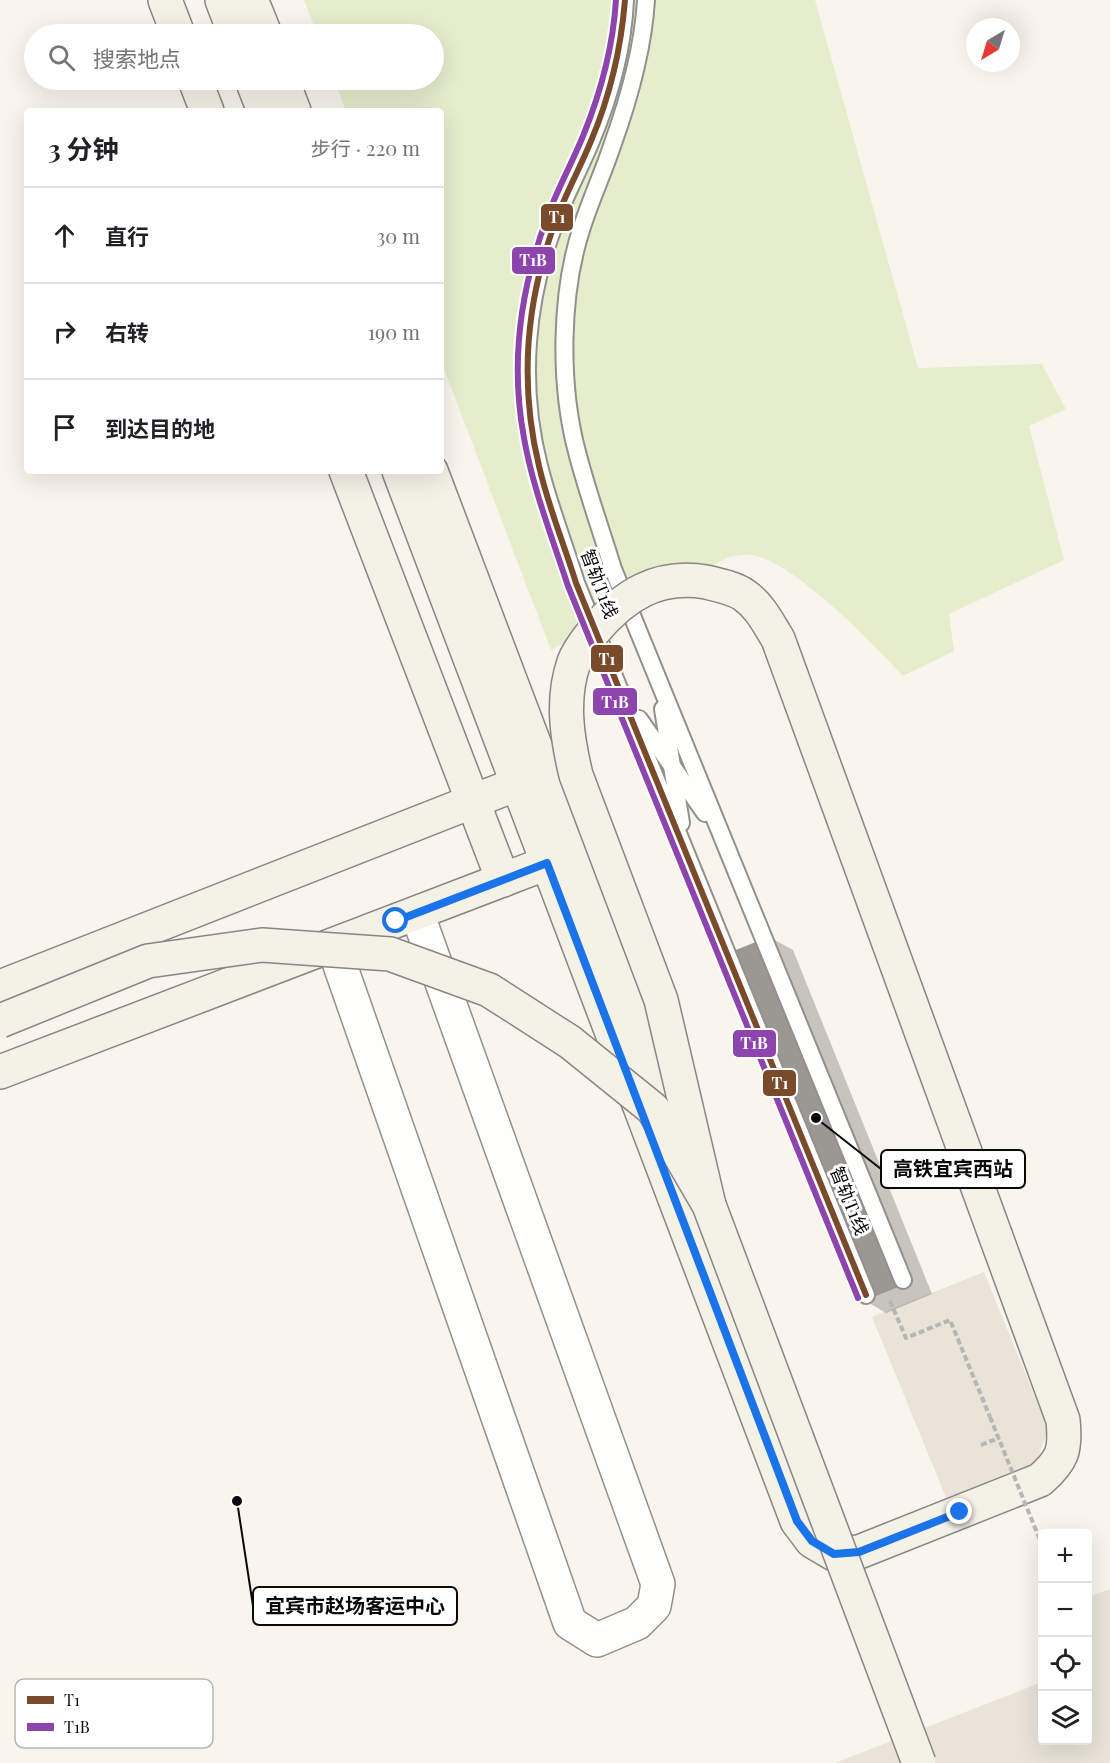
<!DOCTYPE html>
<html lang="zh">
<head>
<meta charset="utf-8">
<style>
	body { margin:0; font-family:"Playfair Display","Noto Sans SC",serif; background:#f2f2f2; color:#202124 }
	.controls { position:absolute; right:18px; bottom:18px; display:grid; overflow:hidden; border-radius:6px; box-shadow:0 6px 24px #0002 }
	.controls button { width:54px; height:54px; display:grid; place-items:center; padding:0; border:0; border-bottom:2px solid #e0e0e0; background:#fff; color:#202124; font:30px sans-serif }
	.compass { position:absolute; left:966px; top:18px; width:54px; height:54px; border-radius:50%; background:#fff; box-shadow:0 6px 24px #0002; rotate:218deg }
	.stop { position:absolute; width:18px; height:18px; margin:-14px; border:4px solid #1a73e8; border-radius:50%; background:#fff }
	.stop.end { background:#1a73e8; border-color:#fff; box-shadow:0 2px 6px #0008 }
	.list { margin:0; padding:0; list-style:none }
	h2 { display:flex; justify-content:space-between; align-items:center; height:78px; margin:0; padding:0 24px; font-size:26px }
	h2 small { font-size:20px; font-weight:400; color:#757577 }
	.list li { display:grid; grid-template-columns:39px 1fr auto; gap:18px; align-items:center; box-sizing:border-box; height:96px; padding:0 24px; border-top:2px solid #e0e0e0 }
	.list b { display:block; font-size:22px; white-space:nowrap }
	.list em { font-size:20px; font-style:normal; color:#757577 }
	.icon { flex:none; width:33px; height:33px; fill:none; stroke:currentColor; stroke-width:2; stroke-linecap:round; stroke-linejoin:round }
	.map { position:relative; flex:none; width:1110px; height:1763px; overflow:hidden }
	.search { position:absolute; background:#fff; box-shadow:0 6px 24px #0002; left:24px; top:24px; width:420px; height:66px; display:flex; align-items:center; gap:15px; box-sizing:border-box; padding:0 21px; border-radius:33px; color:#757577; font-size:22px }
	.panel { position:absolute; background:#fff; box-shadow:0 6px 24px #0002; left:24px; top:108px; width:420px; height:366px; border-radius:6px }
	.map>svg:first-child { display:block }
</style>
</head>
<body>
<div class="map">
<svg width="1110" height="1763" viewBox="0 0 1110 1763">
	<rect width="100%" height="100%" fill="#f9f5ed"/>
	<path fill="#e5edcd" d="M304 0H815L918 368 1042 364 1066 409 1029 426 1064 560 949 614 954 651 903 676C875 645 793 561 752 555 745 554 736 556 729 557L551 650 441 361V111H346L334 80H434V34H317Z"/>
	<g fill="#e9e3d8">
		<path d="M984 1272 1048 1429 1036 1464 947 1500 872 1317Z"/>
		<path d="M1110 1589V1763H835L1042 1682V1740H1088V1597Z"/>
	</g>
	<path fill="#0003" d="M771 938 793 950 932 1294 886 1313 864 1300Z"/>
	<path fill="#9b9893" d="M771 936 911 1282 863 1301 723 955Z"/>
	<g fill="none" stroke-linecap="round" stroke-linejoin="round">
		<defs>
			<g id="service">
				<path d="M625 0C623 47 609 98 591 141 580 168 566 193 556 220 525 298 518 385 539 466 549 506 564 544 576 583L866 1295"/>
				<path d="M646 0C643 50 629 99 612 146 603 173 591 199 582 227 560 293 559 384 577 452 587 491 601 530 613 569L903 1280"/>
				<path d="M663 709 681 823"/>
				<path d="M639 719 705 813"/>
			</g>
			<path id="tertiary" d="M333 945 570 1623 597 1640 637 1623 654 1606 658 1584 417 913"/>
			<g id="secondary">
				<path d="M165 0 178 34"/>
				<path d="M222 0 235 34"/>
				<path d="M250 0 255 9 265 34"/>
				<path d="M195 80 207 111"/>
				<path d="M252 80 264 111"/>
				<path d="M282 80 294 111"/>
				<path d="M346 471 503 880"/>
				<path d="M399 471 797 1521 812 1541 834 1554 859 1552 1040 1480C1063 1460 1066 1450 1063 1420L996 1237"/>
				<path d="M431 471 681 1131"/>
				<path d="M0 987 517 784"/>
				<path d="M0 1072 547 863"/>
			</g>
		</defs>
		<use href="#service" stroke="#92908c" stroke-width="20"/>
		<use href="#tertiary" stroke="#92908c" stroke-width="36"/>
		<use href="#secondary" stroke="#888683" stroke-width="36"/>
		<g stroke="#b7b6b5" stroke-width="4" stroke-dasharray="6 3" stroke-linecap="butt">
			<path d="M890 1301 906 1338 950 1320 990 1417"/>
			<path d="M981 1445 999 1438"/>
		</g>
		<use href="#service" stroke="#fefefc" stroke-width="16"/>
		<use href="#tertiary" stroke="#fefefc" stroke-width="33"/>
		<use href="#secondary" stroke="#f4f1e7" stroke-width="33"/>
		<defs>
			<g id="secondary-bridge">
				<path d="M0 1021 148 961 262 945 390 954 489 990 570 1042 653 1109 709 1205 919 1763"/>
				<path d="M709 1205 661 1000 576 775C567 738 561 699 574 662 578 651 587 640 594 631 624 595 658 574 706 582 718 585 734 588 744 595 760 606 768 623 778 639L996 1237"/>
			</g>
		</defs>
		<use href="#secondary-bridge" stroke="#888683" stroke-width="36" stroke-linecap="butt"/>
		<path stroke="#b7b6b5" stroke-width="4" stroke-dasharray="6 3" stroke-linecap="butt" d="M990 1417 1042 1545"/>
		<use href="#secondary-bridge" stroke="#f4f1e7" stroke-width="33"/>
		<defs>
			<path id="bus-1" d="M625 0C621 49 610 96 591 141 580 168 566 193 556 220 526 300 519 383 539 466 548 506 564 544 576 583L866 1295"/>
			<path id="bus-2" d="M616 0C613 47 601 92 583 136 572 163 558 188 548 215 521 286 510 363 524 438 533 489 552 537 568 586L858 1298"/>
		</defs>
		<use href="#bus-1" stroke="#fff" stroke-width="10"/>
		<use href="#bus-2" stroke="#fff" stroke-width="10"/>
		<use href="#bus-1" stroke="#7a4b2a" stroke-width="6"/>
		<use href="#bus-2" stroke="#8e44ad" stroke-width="6"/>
	</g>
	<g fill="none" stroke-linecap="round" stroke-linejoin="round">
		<path stroke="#1a73e8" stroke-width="8" d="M396 921 547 863 797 1521 812 1541 834 1554 859 1552 960 1512"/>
	</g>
	<g text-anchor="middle" stroke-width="6" stroke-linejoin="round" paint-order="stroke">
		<g font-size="18" fill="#0a0a0a" stroke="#fff">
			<text transform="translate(599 584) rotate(69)" y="6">智轨T1线</text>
			<text transform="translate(849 1201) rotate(68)" y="6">智轨T1线</text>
		</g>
	</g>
	<rect x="15" y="1679" width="198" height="69" rx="9" fill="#fff" stroke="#b6b6b6" stroke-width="1.5"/>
	<rect x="27" y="1696" width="27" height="8" fill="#7a4b2a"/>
	<rect x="27" y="1723" width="27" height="8" fill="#8e44ad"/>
	<g font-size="16" fill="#0a0a0a">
		<text x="64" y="1706">T1</text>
		<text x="64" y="1733">T1B</text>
	</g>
	<path fill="none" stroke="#0a0a0a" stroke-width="2" d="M816 1118L881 1169M237 1501L253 1606"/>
	<g fill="#0a0a0a" stroke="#fff" stroke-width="2">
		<circle cx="816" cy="1118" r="6"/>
		<circle cx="237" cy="1501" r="6"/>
	</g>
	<g fill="#fff" stroke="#0a0a0a" stroke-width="2">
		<rect x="881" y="1150" width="144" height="38" rx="6"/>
		<rect x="253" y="1587" width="204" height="38" rx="6"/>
	</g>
	<g font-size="20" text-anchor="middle" font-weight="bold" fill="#0a0a0a">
		<text x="953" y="1176">高铁宜宾西站</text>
		<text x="355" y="1613">宜宾市赵场客运中心</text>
	</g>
	<g stroke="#fff" stroke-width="2">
		<rect x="540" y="203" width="34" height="29" rx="6" fill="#7a4b2a"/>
		<rect x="511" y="246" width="45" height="29" rx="6" fill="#8e44ad"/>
		<rect x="590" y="644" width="34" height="29" rx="6" fill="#7a4b2a"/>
		<rect x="592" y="687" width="46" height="29" rx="6" fill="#8e44ad"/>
		<rect x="732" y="1029" width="45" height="29" rx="6" fill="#8e44ad"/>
		<rect x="762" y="1069" width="35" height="28" rx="6" fill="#7a4b2a"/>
	</g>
	<g font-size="16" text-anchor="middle" font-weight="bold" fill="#fff">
		<text x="557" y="223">T1</text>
		<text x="533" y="266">T1B</text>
		<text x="607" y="665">T1</text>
		<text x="615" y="708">T1B</text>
		<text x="754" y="1049">T1B</text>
		<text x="780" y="1089">T1</text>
	</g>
</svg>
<div class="controls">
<button>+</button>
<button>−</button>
<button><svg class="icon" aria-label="locate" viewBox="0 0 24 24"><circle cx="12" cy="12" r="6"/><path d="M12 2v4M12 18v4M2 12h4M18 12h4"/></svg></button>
<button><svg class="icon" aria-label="layers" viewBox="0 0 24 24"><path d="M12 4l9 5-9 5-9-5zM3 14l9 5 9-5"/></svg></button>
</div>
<svg class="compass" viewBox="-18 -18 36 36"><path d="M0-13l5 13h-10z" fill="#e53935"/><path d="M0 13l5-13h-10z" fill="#757577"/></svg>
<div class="stop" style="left:396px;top:921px"></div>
<div class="stop end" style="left:960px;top:1512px"></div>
<div class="search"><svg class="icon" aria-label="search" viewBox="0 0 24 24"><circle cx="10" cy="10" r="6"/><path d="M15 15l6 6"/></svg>搜索地点</div>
<section class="panel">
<h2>3 分钟<small>步行 · 220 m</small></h2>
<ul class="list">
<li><svg class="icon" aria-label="ahead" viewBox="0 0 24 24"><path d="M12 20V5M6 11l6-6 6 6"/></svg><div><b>直行</b></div><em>30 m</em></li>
<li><svg class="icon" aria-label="right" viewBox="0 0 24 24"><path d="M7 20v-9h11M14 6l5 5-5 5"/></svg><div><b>右转</b></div><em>190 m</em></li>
<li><svg class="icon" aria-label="arrive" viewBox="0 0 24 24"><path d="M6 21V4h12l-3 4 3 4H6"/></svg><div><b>到达目的地</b></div></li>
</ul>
</section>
</div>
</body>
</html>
